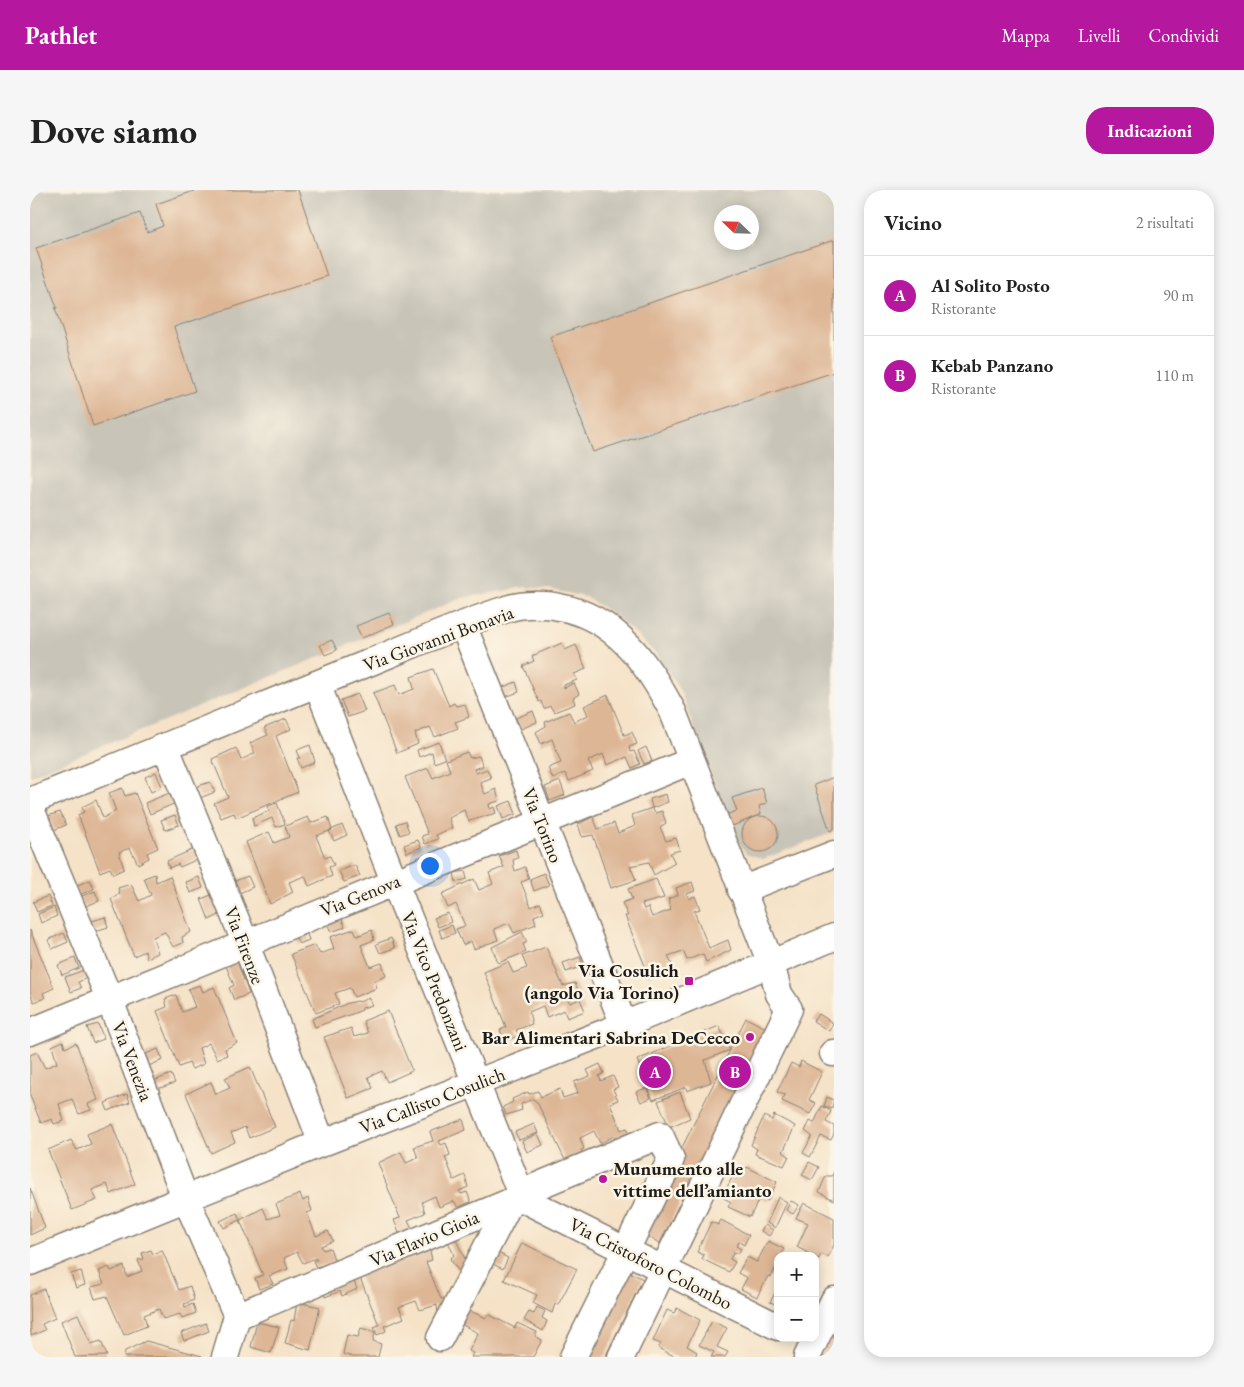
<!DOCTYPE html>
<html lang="it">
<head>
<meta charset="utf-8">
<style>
	body { margin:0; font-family:"EB Garamond",serif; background:#f6f6f6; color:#222 }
	.controls { position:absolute; right:15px; bottom:15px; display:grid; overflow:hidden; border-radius:10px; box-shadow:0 2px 12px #0003 }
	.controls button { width:45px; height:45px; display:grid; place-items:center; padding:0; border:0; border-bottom:1px solid #e0e0e0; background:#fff; color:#222; font:25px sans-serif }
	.compass { position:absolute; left:684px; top:15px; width:45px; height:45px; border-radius:50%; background:#fff; box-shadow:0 2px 12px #0003; rotate:293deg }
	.you { position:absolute; left:399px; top:675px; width:18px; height:18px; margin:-12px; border:4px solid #fff; border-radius:50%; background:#1a73e8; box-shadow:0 0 0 8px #1a73e833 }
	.badge { display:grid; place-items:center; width:32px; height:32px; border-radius:50%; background:#b5179e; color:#fff; font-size:16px; font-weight:700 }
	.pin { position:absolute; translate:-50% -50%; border:2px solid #fff; box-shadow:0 1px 5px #0006 }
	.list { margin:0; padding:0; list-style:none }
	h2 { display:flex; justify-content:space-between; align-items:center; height:65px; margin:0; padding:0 20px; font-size:21px }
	h2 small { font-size:16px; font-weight:400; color:#767676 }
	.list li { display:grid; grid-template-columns:32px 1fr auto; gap:15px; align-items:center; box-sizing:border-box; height:80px; padding:0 20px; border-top:1px solid #e0e0e0 }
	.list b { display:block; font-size:19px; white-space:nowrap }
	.list p { margin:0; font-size:16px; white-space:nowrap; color:#767676 }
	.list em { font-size:16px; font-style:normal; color:#767676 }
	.map { position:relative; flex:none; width:804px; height:1167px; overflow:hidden; border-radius:20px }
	header { display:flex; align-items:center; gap:30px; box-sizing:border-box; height:70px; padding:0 25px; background:#b5179e; color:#fff }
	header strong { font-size:24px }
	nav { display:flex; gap:28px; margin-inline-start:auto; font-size:18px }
	.intro { display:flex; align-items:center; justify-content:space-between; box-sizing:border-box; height:120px; padding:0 30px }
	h1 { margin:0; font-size:35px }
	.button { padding:12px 22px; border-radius:20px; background:#b5179e; color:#fff; font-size:18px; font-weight:700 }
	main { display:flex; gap:30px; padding:0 30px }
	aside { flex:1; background:#fff; border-radius:20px; box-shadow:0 2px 12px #0003 }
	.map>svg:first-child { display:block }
</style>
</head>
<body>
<header>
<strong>Pathlet</strong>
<nav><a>Mappa</a><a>Livelli</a><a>Condividi</a></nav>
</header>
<div class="intro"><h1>Dove siamo</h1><a class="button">Indicazioni</a></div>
<main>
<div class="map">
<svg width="804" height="1167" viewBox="0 0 804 1167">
	<rect width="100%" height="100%" fill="#fcf5e5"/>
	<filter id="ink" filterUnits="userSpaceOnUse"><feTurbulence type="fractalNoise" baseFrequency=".02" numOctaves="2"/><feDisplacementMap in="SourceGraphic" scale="10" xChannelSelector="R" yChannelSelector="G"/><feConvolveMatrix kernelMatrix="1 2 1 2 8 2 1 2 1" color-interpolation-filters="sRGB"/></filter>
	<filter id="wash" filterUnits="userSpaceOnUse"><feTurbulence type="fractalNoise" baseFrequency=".0096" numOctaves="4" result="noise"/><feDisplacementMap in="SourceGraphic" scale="20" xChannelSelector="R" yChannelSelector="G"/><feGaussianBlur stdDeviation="1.12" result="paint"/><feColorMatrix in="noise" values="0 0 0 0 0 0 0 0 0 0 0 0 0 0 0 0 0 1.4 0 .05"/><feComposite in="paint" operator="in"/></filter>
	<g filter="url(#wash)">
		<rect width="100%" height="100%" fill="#f5e2c7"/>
		<path fill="#c8c4b8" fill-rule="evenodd" d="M0 0H804V642L733 669 716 663 706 649 651 503 627 464 586 426 556 407 518 399 495 397 432 408 0 586ZM692 22H722V52H692Z"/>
		<g id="blocks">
			<g fill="#ddb695">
				<path d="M167 0H268L297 86 144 137 165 201 63 236 25 118H27L6 58 110 23 117 42 133 36 126 14Z"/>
				<path d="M804 50V182L563 262 520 147Z"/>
				<path d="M359 423 364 434 332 448 326 436Z"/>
				<path d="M302 450 307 460 295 465 290 455Z"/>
				<path d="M532 453 535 460 546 455 556 479 544 484 547 490 534 495V498L544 493 549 504 543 508 545 514 524 522 520 516 514 519 511 511 509 512 493 476 504 471 502 466Z"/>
				<path d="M403 479 419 516 424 513 426 516 435 514 439 527 425 532 428 538 405 547 400 537 385 543 388 554 367 563 343 503 365 495 369 505 384 499 381 487Z"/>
				<path d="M486 492 489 502 472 508 468 499Z"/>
				<path d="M328 504 335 521 318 527 311 510Z"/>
				<path d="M578 505 594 545 602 542 607 554 599 557 600 562 604 561 610 574 602 578 597 567 577 575 573 564 558 571 563 581 539 591 535 583 523 589 518 578 531 573 522 549 511 554 506 542 516 536 515 532 539 522 544 532 558 525 554 516Z"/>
				<path d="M503 521 507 532 491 539 486 528Z"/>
				<path d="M256 529 261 539 246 546 268 602 206 628 204 623 191 628 184 613 198 607 182 569 206 558 211 570 225 563 220 553 238 545 234 538Z"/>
				<path d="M409 552 415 569 404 573 402 562 389 567 387 560Z"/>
				<path d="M280 555 285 572 271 578 267 568H270L267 560Z"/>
				<path d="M616 557 622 571 614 574 608 561Z"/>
				<path d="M437 562 440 568 449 566 453 576 444 579 446 583 457 579 461 588 450 592 455 604 466 599 469 611 459 614 460 619 464 617 466 623 439 631 434 620 419 628 422 638 406 645 408 649 395 654 392 646 398 644 375 587 398 578 403 588 420 581 416 570Z"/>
				<path d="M126 582 132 597 121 602 115 587Z"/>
				<path d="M804 587V639L800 641 784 595Z"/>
				<path d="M530 591 535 605 520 611 515 597Z"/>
				<path d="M180 592 185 602 170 608 165 597Z"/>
				<path d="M92 598 95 606 105 603 128 658 117 663 119 668 108 674 100 658 89 662 94 679 83 684 80 678 70 682 48 625 54 622 52 617 66 610 73 628 86 621 79 603Z"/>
				<path d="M732 598 737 613 729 616 731 624 700 637 695 625 707 621 702 608Z"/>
				<path d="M142 602 146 613 120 624 115 613Z"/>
				<path d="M636 604 638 612 622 618 620 609Z"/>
				<path d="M481 611 486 624 473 629 468 616Z"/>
				<path d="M247 613 255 634 246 637 242 628 224 636 222 628 239 621 238 616Z"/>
				<path d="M622 618 625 623 632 621 636 633 630 637 636 651 646 648 650 660 640 663 645 673 624 685 619 672 600 676 606 690 581 698 563 645 552 647 548 634 563 627 568 639 584 633 588 643 605 636 602 625Z"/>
				<path d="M30 622 36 635 24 640 18 626Z"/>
				<path d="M145 625 149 635 135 640 131 630Z"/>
				<circle cx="730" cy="644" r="18"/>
				<path d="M278 627 281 633 298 627 302 640 286 646 295 668 300 666 304 675 299 677 302 686 279 696 275 686 259 692 263 702 240 714 216 652 239 642 244 653 259 647 255 636Z"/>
				<path d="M375 631 379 642 370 645 366 634Z"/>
				<path d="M312 635 317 645 304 651 299 641Z"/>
				<path d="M388 650 391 657 377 663 374 655Z"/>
				<path d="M164 659 168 669 150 677 148 674 139 678 137 671Z"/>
				<path d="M486 660 488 668 483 670 484 677 485 681 495 677 499 689 491 692 501 717 510 713 514 722 504 726 506 734 484 743 479 733 464 739 468 750 444 759 441 751 433 755 426 739 435 736 426 714 418 718 412 704 444 689 449 700 463 694 459 683 474 677 469 666Z"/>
				<path d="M325 675 330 686 314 692 309 681Z"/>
				<path d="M435 681 437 689 426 692 424 683Z"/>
				<path d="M514 683 519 695 504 701 500 689Z"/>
				<path d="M125 684 126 692 140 686 161 742 152 747 153 753 143 757 135 742 123 747 128 763 117 768 115 761 104 766 81 709 90 704 88 698 101 694 109 711 121 705 114 688Z"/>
				<path d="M218 686 223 697 207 704 202 692Z"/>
				<path d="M169 687 173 698 160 703 156 692Z"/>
				<path d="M626 689 634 708 612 714 614 719 618 717 622 727 641 720 638 709 648 705 646 698 662 692 665 701 657 704 659 709 665 706 670 719 664 721 679 758 698 750 701 760 676 772 673 764 657 770 653 761 638 766 643 777 619 786 595 726H598L592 713 602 709 598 699Z"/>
				<path d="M60 690 64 699 49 705 45 696Z"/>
				<path d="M65 701 69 711 53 717 49 707Z"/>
				<path d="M181 705 189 725 179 730 171 709Z"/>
				<path d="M18 706 22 716 7 722 3 712Z"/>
				<path d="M24 717 27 726 11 733 8 724Z"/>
				<path d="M418 723 421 732 408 737 404 728Z"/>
				<path d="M75 727 78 737 62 742 59 732Z"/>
				<path d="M312 729 315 737 301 742 298 735Z"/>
				<path d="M422 735 425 743 412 748 409 740Z"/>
				<path d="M324 739 327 746 342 740 344 750 331 755 340 777 352 773 356 786 345 791 347 798 324 807 320 798 305 803 309 814 286 823 261 764 285 755 290 764 304 759 300 747Z"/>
				<path d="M0 740 24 798 13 803 15 808 4 812 0 803Z"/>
				<path d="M492 742 497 752 493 754 496 762 468 773 462 757Z"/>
				<path d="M34 743 38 752 22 759 18 750Z"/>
				<path d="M277 744 279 750 269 754 266 748Z"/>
				<path d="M361 748 365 758 350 763 346 754Z"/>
				<path d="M516 757 533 796 545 793 550 805 538 810 540 813 550 809 555 821 537 828 534 820 517 827 513 816 499 822 502 834 486 840 489 845 475 852 470 840 476 837 454 782 478 772 483 783 497 778 492 766Z"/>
				<path d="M550 767 553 776 536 782 533 773Z"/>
				<path d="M45 768 49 778 32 785 28 775Z"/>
				<path d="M207 771 219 804 204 810 199 798 204 795 196 776Z"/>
				<path d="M54 780 57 788 48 792 51 798 41 802 35 787Z"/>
				<path d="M170 795 173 802 184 797 207 853 195 859 197 865 187 869 179 853 169 858 174 874 162 879 159 873 149 877 127 821 137 817 135 809 146 805 152 822 165 817 158 799Z"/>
				<path d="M339 808 342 815 332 818V820L322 824 285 837 282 829 318 813 328 811 329 812Z"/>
				<path d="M358 821 382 881 357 892 352 881 338 887 343 898 318 908 294 847 321 838 324 847 338 843 333 831Z"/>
				<path d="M789 824 803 833 799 841 783 831Z"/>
				<path d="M716 828 736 838 630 1053 610 1043 700 860 675 870 681 892 657 901 656 897 623 910 607 870 689 836 700 860Z"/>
				<path d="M68 834 74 849 63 853 57 837Z"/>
				<path d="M33 851 35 858 46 853 68 910 58 914 61 920 49 924 42 909 29 914 34 931 24 934 22 929 11 933 0 906V865L7 862 15 878 27 873 22 856Z"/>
				<path d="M128 859 133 870 116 877 111 866Z"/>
				<path d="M771 871 792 882 779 910 786 913 780 924 752 911 755 905 747 902 761 873 769 877Z"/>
				<path d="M570 874 574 883 569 886 571 891 583 886 588 897 583 899 588 910 580 913 591 940 597 938 600 943 586 950 584 946 570 953 564 941 550 948 554 959 551 960 555 971 541 976 539 969 535 970 507 912 503 909 491 914 492 920 476 925 473 917 483 912 482 909 498 902 499 904 508 901 511 907 530 899 533 908 548 903 544 892 560 886 557 880Z"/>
				<path d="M220 877 245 937 219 948 215 937 201 943 205 952 181 963 156 904 181 892 186 904 200 898 195 888Z"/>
				<path d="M141 884 145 893 127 899 124 891Z"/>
				<path d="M616 898 621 908 611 912 606 902Z"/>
				<path d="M650 902 660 928 639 937 628 911Z"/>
				<path d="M97 904 100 912 78 921 75 913Z"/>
				<path d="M797 907 804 910 802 919 794 916Z"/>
				<path d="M792 916 801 921 796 932 804 936V944L801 950 791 946 780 967 773 963 782 946 775 941 780 931 784 933Z"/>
				<path d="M744 925 765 936 753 962 759 966 754 976 725 964 727 959 721 955 734 926 742 930Z"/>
				<path d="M433 929 436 940 409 951 411 955 416 953 420 965 415 967 424 990 435 985 438 997 429 1001 431 1004 437 1002 441 1012 428 1017 424 1011 409 1017 405 1006 392 1012 395 1023 378 1030 382 1038 369 1043 364 1030 370 1028 348 973 371 962 376 973 388 968 384 957 403 951 400 942Z"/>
				<path d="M82 934 105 994 81 1004 77 994 62 1000 67 1010 42 1020 18 960 41 950 47 960 61 954 57 944Z"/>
				<path d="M504 934 508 943 489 950 485 942Z"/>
				<path d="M508 944 513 955 497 962 492 951Z"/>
				<path d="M779 972 789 977 782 990 772 985Z"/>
				<path d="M717 977 747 992 738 1011 730 1007 720 1027 698 1017 701 1012 692 1007 707 978 714 981Z"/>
				<path d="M804 981V1010L789 1002 796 986H802Z"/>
				<path d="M0 998 15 1038 0 1045Z"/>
				<path d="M270 1004 273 1011 278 1008 282 1021 277 1023 286 1046 298 1041 303 1051 291 1056 293 1060 300 1058 305 1072 286 1077 283 1071 287 1070 286 1068 273 1073 267 1062 254 1068 258 1079 239 1086 243 1094 229 1099 225 1088 233 1085 210 1030 233 1018 238 1029 250 1025 246 1014Z"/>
				<path d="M748 1007 757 1012 745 1038 737 1033Z"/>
				<path d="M761 1011 769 1015 763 1024 756 1020Z"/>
				<path d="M774 1013 804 1028V1055L798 1067 791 1064 789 1069 767 1057 778 1033 766 1028Z"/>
				<path d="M207 1023 210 1030 194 1038 190 1031Z"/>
				<path d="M691 1030 719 1045 714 1055 709 1052 706 1056 711 1059 708 1064 704 1062 700 1069 705 1072 699 1082 672 1069 674 1065 667 1062 681 1032 688 1035Z"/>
				<path d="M735 1035 743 1040 739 1046 731 1041Z"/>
				<path d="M415 1045 425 1048 438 1075 432 1086 420 1069 424 1065Z"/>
				<path d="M738 1051 754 1059 751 1066H748V1073L741 1087 738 1086 727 1107 711 1099 717 1088 708 1083 717 1067 727 1072Z"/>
				<path d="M492 1053 547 1079 528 1115 525 1114 522 1123 503 1113 507 1105 474 1090Z"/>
				<path d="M399 1056 402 1070 396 1072 411 1109 417 1107 408 1125 407 1115 390 1120 386 1111 369 1117 374 1128 354 1136 356 1141 347 1145 344 1137 349 1135 326 1078Z"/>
				<path d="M121 1060 123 1064 132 1060 149 1100 160 1096 164 1110 154 1114 155 1117 163 1114 166 1123 152 1128 150 1124 133 1129 129 1119 114 1125 117 1136 94 1145 77 1106 65 1109 61 1097 74 1094 69 1081 79 1077 81 1081 94 1076 97 1087 112 1081 108 1070 114 1069 112 1063Z"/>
				<path d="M464 1061 478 1068 473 1079 459 1072Z"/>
				<path d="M593 1079 613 1089 575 1167H550Z"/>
				<path d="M51 1081 55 1095 46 1098 41 1084Z"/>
				<path d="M322 1086 327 1099 312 1106 310 1101 295 1107 293 1099Z"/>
				<path d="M748 1098V1115L740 1112Z"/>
				<path d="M14 1099 25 1128 12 1134 15 1140 1 1146 0 1105Z"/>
				<path d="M267 1112 290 1117 280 1160 255 1153 261 1130 264 1131Z"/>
				<path d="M507 1117 515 1121 512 1128 517 1131 513 1141 494 1130 499 1122 504 1124Z"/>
				<path d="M647 1118 670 1130 657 1156 667 1162 665 1167H646L628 1158 631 1154 623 1151 637 1120 644 1123Z"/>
				<path d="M436 1119 456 1128 458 1124 485 1138 487 1133 507 1142 505 1146 512 1150 503 1167H441L443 1163 439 1161 448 1143 429 1133Z"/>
				<path d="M48 1124 61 1154 71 1151 77 1166 45 1167 31 1131Z"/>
				<path d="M682 1131 697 1138 687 1157 698 1162 695 1167H681L684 1162 669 1155Z"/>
				<path d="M227 1132 249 1137 241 1163 221 1157Z"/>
				<path d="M176 1133 179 1141 154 1151 151 1143Z"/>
				<path d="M804 1134V1167H788Z"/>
				<path d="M331 1138 345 1142 343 1151 351 1154 348 1167H323L313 1164 317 1145 328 1147Z"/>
				<path d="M116 1151 172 1166V1167H94L95 1161Z"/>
			</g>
		</g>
	</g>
	<g filter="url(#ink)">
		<use href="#blocks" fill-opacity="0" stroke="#887f72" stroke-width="1"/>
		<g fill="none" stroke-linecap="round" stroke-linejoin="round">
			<defs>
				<g id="minor">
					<path d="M433 435 594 835"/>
					<path d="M287 494 364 691 493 1009 748 1137"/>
					<path d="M136 558 215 752 292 953"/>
					<path d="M0 611C113 567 223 519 336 474 383 455 431 433 480 418 492 414 516 414 529 417 586 427 618 474 643 522L741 774 749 804 759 819 591 1167"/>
					<path d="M0 617 79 808 151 997 207 1126"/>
					<path d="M711 700 804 664"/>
					<path d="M0 842 661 571"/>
					<path d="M803 863H804"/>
					<path d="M505 997 630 945 641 969 543 1167"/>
					<path d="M0 1072 292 953 594 835 804 747"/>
					<path d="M410 1148 480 1012"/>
					<path d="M195 1167 207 1126 480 1012"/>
					<path d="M777 1167 804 1110"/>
				</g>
			</defs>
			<use href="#minor" stroke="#887f72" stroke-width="29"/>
			<use href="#minor" stroke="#fff" stroke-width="26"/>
		</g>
	</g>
	<g fill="#b5179e" stroke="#fcf5e5" stroke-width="2">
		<rect x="654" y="786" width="10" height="10" rx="2.5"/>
		<circle cx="720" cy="847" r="5"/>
		<circle cx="573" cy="989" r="5"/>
	</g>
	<g text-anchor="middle" stroke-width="5" stroke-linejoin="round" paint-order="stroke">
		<g font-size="19" fill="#1c1c1c" stroke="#fcf5e5">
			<text transform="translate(408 448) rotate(-20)" y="7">Via Giovanni Bonavia</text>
			<text transform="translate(513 635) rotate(68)" y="7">Via Torino</text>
			<text transform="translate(330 705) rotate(-22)" y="7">Via Genova</text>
			<text transform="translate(215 755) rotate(69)" y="7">Via Firenze</text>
			<text transform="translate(405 791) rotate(68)" y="7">Via Vico Predonzani</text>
			<text transform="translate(103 871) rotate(69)" y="7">Via Venezia</text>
			<text transform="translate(402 910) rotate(-21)" y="7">Via Callisto Cosulich</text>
			<text transform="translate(394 1048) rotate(-23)" y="7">Via Flavio Gioia</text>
			<text transform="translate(621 1073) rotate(27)" y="7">Via Cristoforo Colombo</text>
		</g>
		<g font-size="19" font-weight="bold" fill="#1c1c1c" stroke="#fcf5e5" text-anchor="end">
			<text x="649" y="787">Via Cosulich<tspan x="649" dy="22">(angolo Via Torino)</tspan></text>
			<text x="710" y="854">Bar Alimentari Sabrina DeCecco</text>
			<text x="583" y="985" text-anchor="start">Munumento alle<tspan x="583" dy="22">vittime dell’amianto</tspan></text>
		</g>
	</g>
</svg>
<div class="controls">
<button>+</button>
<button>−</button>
</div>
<svg class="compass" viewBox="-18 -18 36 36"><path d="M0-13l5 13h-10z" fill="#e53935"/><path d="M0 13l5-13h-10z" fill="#767676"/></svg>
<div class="you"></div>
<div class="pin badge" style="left:625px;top:882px">A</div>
<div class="pin badge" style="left:705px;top:882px">B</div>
</div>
<aside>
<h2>Vicino<small>2 risultati</small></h2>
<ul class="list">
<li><span class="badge">A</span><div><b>Al Solito Posto</b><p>Ristorante</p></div><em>90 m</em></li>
<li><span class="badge">B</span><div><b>Kebab Panzano</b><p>Ristorante</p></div><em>110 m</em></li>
</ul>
</aside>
</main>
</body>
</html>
